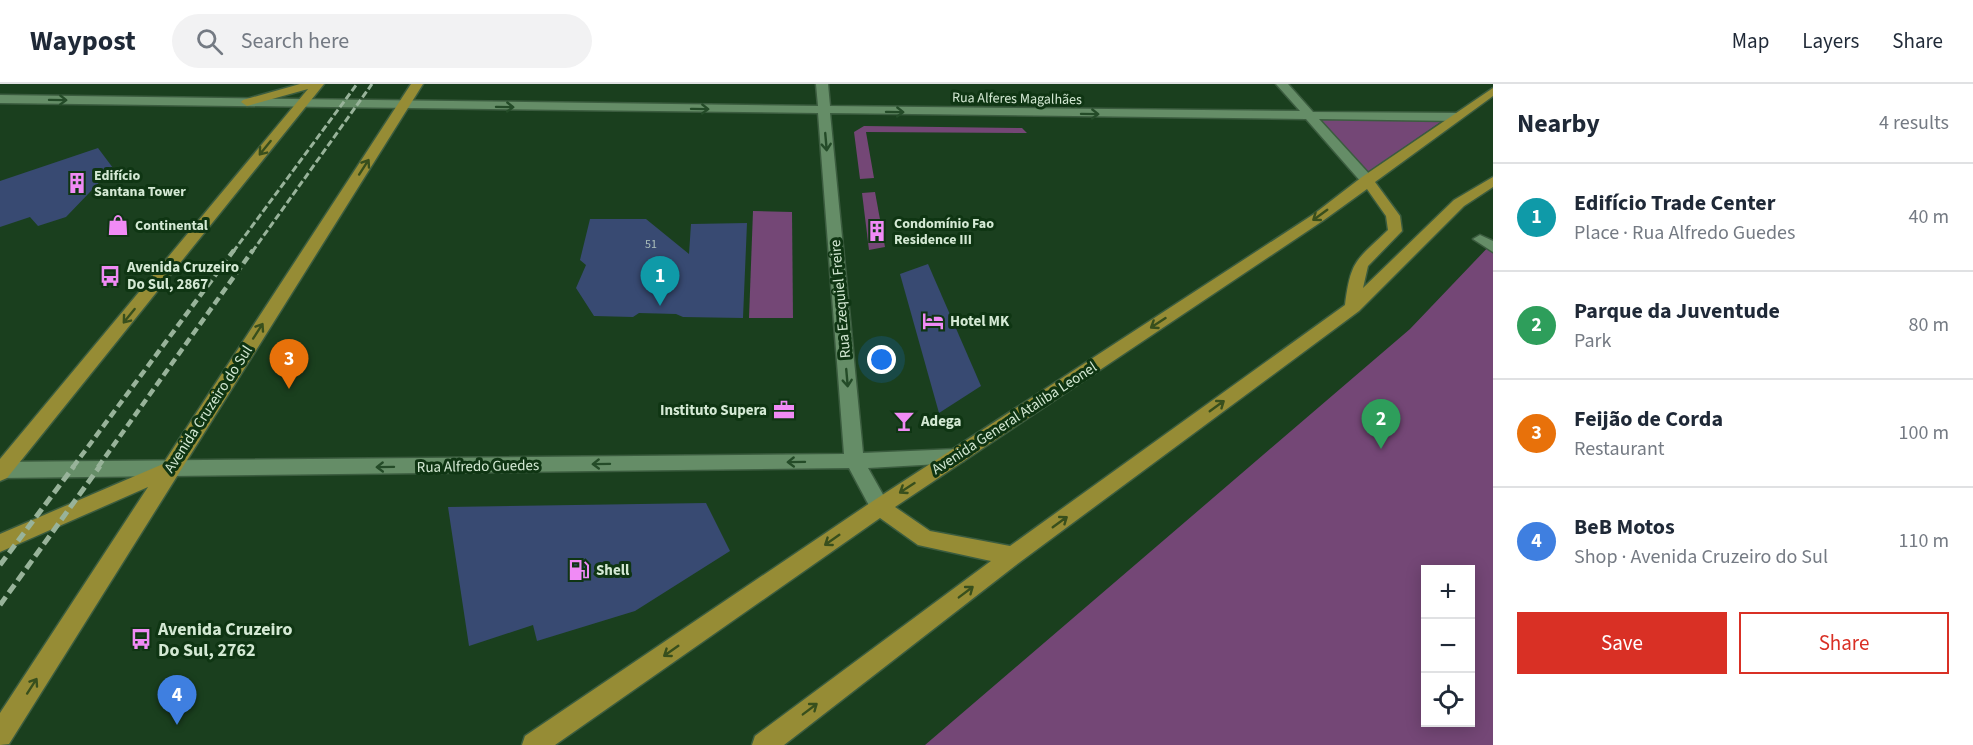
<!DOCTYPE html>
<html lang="en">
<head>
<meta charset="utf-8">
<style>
	body { margin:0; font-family:"Source Sans 3",sans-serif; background:#f2f2f3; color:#1f2937 }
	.controls { position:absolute; right:18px; bottom:18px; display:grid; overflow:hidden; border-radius:0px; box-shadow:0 3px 15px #0003 }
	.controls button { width:54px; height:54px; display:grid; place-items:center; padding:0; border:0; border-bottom:2px solid #e0e1e3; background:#fff; color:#1f2937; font:30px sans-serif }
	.you { position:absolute; left:882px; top:276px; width:21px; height:21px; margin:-15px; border:4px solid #fff; border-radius:50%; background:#1a73e8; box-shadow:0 0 0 9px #1a73e833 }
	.badge { display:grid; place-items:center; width:39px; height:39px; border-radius:50%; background:#d93025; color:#fff; font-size:20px; font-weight:700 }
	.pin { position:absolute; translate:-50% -50px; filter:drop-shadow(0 2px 3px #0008) }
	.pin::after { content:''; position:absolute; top:32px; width:21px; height:18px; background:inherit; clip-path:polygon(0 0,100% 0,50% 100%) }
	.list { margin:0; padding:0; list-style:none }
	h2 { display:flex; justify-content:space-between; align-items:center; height:78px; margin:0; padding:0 24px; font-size:26px }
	h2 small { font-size:20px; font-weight:400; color:#747a83 }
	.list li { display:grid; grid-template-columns:39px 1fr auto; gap:18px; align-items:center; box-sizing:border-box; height:108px; padding:0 24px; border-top:2px solid #e0e1e3 }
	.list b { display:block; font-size:22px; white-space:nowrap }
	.list p { margin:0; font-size:20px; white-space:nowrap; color:#747a83 }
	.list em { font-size:20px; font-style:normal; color:#747a83 }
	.actions { display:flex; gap:12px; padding:18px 24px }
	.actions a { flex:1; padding:14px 0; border:2px solid #d93025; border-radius:0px; text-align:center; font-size:21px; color:#d93025 }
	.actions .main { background:#d93025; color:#fff }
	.icon { flex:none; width:33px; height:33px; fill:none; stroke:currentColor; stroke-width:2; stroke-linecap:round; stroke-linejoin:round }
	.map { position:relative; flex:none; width:1493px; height:661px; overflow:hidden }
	header { display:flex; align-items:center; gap:36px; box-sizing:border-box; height:84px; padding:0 30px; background:#fff; border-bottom:2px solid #e0e1e3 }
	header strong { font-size:28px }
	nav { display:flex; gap:33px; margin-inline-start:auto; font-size:21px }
	.search { width:420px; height:54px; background:#f2f2f3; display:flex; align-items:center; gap:15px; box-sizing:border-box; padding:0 21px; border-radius:33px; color:#747a83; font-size:22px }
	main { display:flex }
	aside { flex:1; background:#fff }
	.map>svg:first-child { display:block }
</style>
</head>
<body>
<header>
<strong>Waypost</strong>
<div class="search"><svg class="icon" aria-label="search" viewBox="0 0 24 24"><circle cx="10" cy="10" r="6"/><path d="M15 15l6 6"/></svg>Search here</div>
<nav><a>Map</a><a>Layers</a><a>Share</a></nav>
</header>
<main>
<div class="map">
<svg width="1493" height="661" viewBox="0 0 1493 661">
	<rect width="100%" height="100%" fill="#1a3f1e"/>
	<g fill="#744776" fill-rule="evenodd">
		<path d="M1318 35H1445L1367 89Z"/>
		<path d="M864 42 1022 44 1027 49 866 48 874 94 860 95 854 48Z"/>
		<path d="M875 108 885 163 869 166 862 109Z"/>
		<path d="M753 127 792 128 793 234H749Z"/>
		<path d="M1493 158V661H925L1410 245ZM1426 486H1470V638H1426Z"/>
	</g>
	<g fill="#384a72">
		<path d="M98 64 113 84 66 133 38 142 30 133 0 143V97Z"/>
		<path d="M590 135H646L689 170 691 140 747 139 743 234 683 233 676 230 639 229 633 233 594 232 576 204 586 181 580 176Z"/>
		<path d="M928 180 981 302 939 329 900 190Z"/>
		<path d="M706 419 730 467 635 527 537 557 533 541 469 562 448 423Z"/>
	</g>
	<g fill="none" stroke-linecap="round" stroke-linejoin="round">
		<defs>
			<path id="street" d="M1480 151 1493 157V168L1473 155Z"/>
			<path id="secondary" d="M816 0H828L830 22 1300 27 1276 0H1288L1313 28 1457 29 1463 33 1457 37 1319 35 1372 93 1374 96 1367 100 1362 99 1306 35 830 29 863 369 957 365 964 367 966 372 964 377 957 379 868 384 890 423 887 429 880 431 873 429 849 384 0 394V378L844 370 818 29 0 19V11L818 22Z"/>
			<g id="primary">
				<path d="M300 0H324L7 394 0 397V375L308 5 247 22 241 18 243 16Z"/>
				<path d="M411 0H423L9 660 0 661V629L148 403 0 468V450L163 380Z"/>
				<path d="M1493 4V12L1375 98 1400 132 1402 147 1368 182 1363 204 1454 116 1493 93V103L1464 122 1359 227 1020 478 784 661H752L755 652 991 477 918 461 880 434 555 661H522L525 652 873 417 1314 130 1362 93ZM1367 105 1386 132 1388 146C1356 177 1351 175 1345 221L1010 462 930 447 895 423 1324 136Z"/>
			</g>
		</defs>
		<use href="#street" stroke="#3b5c3f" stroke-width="3"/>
		<use href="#secondary" stroke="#3b5c3f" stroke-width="3"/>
		<use href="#primary" stroke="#3b5c3f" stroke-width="3"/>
		<use href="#street" fill="#658d67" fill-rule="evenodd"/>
		<use href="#secondary" fill="#658d67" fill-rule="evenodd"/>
		<use href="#primary" fill="#968c35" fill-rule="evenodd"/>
		<g stroke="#98b39a" stroke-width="3" stroke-dasharray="7 3" stroke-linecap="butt">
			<path d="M233 168 357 0"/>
			<path d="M252 168 372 0"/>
		</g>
		<g stroke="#98b39a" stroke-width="4.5" stroke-dasharray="8 4.5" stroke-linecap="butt">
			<path d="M73 383 234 166"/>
			<path d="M98 383 253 166"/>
		</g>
		<g stroke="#98b39a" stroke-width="5" stroke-dasharray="10 5" stroke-linecap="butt">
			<path d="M0 481 74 382"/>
			<path d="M0 521 100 382"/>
		</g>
	</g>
	<defs><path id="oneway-shaft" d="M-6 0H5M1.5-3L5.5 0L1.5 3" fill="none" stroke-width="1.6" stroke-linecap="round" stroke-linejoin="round" transform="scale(1.5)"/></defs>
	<g stroke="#244b28">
		<use href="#oneway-shaft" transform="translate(58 16) rotate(1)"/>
		<use href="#oneway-shaft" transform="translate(505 23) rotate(1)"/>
		<use href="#oneway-shaft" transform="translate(700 25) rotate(1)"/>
		<use href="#oneway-shaft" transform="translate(895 28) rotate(1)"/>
		<use href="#oneway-shaft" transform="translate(1090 30) rotate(1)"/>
		<use href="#oneway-shaft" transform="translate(826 58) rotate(85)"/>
		<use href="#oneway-shaft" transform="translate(847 294) rotate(85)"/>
		<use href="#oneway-shaft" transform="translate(796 378) rotate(179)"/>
		<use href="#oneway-shaft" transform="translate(601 380) rotate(179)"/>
		<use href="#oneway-shaft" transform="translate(385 383) rotate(179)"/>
	</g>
	<g stroke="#384f1d">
		<use href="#oneway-shaft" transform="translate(265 64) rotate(129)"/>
		<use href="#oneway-shaft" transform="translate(364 83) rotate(-57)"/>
		<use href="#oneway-shaft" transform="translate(1320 131) rotate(144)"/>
		<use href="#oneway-shaft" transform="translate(129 232) rotate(129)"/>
		<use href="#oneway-shaft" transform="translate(1158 239) rotate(147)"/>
		<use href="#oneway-shaft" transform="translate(258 247) rotate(-57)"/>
		<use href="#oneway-shaft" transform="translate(1217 322) rotate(-36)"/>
		<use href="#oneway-shaft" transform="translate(907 404) rotate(147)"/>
		<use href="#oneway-shaft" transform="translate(1060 438) rotate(-36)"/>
		<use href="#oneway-shaft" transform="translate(832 456) rotate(145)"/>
		<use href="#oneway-shaft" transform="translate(966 508) rotate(-37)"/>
		<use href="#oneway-shaft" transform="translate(671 567) rotate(145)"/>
		<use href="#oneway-shaft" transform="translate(32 602) rotate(-57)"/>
		<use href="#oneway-shaft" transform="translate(810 625) rotate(-37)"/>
	</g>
	<defs>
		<symbol id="building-bare" viewBox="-9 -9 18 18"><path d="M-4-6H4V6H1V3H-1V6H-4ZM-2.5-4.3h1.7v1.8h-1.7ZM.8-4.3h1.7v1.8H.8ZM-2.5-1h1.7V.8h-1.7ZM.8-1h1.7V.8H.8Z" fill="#f08bf5" stroke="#0f3513" stroke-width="2.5" paint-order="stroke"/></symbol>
		<symbol id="shop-bare" viewBox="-9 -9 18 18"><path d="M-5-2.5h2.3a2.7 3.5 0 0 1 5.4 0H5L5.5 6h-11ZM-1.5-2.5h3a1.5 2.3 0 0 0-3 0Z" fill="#f08bf5" stroke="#0f3513" stroke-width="2.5" paint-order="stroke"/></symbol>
		<symbol id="bus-bare" viewBox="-9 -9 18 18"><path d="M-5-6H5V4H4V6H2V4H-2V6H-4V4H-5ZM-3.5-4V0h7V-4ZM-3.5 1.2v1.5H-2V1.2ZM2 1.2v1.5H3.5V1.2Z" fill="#f08bf5" stroke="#0f3513" stroke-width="2.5" paint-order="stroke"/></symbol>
		<symbol id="hotel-bare" viewBox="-9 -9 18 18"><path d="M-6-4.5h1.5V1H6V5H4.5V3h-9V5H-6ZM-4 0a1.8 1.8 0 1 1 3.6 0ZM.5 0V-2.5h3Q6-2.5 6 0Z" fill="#f08bf5" stroke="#0f3513" stroke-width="2.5" paint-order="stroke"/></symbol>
		<symbol id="office-bare" viewBox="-9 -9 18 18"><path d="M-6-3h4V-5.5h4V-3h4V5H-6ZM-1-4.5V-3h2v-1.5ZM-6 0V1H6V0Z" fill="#f08bf5" stroke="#0f3513" stroke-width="2.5" paint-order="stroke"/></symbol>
		<symbol id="bar-bare" viewBox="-9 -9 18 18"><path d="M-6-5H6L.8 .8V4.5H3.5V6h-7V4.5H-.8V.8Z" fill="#f08bf5" stroke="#0f3513" stroke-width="2.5" paint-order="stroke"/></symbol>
		<symbol id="fuel-bare" viewBox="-9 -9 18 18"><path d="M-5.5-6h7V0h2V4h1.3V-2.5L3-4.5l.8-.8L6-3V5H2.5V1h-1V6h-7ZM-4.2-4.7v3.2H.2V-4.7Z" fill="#f08bf5" stroke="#0f3513" stroke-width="2.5" paint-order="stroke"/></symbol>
	</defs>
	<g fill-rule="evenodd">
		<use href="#building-bare" x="62" y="84" width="30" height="30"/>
		<use href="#shop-bare" x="103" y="126" width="30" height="30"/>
		<use href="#building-bare" x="862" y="132" width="30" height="30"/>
		<use href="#bus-bare" x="95" y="177" width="30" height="30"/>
		<use href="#hotel-bare" x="918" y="222" width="30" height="30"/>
		<use href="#office-bare" x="769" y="311" width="30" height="30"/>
		<use href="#bar-bare" x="889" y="322" width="30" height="30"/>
		<use href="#fuel-bare" x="564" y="471" width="30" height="30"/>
		<use href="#bus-bare" x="126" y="540" width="30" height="30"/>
	</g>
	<g text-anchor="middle" stroke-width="6" stroke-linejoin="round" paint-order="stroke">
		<g font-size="12" fill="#adc1bc">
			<text x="651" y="164">51</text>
		</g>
		<g font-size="14" fill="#d4e9d4" stroke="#0f3513">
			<text transform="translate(1017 14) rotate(1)" y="5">Rua Alferes Magalhães</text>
		</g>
		<g font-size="14" font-weight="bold" fill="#d4e9d4" stroke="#0f3513" text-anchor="start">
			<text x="94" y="96">Edifício<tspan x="94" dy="16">Santana Tower</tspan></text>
			<text x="894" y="144">Condomínio Fao<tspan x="894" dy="16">Residence III</tspan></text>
			<text x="135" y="146">Continental</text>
		</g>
		<g font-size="15" font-weight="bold" fill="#d4e9d4" stroke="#0f3513" text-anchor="start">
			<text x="127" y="188">Avenida Cruzeiro<tspan x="127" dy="17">Do Sul, 2867</tspan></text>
			<text x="950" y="242">Hotel MK</text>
			<text x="767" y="331" text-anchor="end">Instituto Supera</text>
			<text x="921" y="342">Adega</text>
			<text x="596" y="491">Shell</text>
		</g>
		<g font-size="15" fill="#d4e9d4" stroke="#0f3513">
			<text transform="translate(840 215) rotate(-95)" y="5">Rua Ezequiel Freire</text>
			<text transform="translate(208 325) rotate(-57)" y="5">Avenida Cruzeiro do Sul</text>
			<text transform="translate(1014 334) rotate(-33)" y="5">Avenida General Ataliba Leonel</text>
			<text transform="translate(478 382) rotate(-1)" y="5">Rua Alfredo Guedes</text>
		</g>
		<g font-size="18" font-weight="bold" fill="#d4e9d4" stroke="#0f3513" text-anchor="start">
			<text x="158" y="551">Avenida Cruzeiro<tspan x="158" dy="21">Do Sul, 2762</tspan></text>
		</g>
	</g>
</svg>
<div class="controls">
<button>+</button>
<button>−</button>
<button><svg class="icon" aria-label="locate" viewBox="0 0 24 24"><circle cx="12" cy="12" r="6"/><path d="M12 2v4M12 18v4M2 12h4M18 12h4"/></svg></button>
</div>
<div class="you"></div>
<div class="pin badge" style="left:660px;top:222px;background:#0f9aa8">1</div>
<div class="pin badge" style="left:1381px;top:365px;background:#2e9e5b">2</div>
<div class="pin badge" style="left:289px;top:305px;background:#e8710a">3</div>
<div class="pin badge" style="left:177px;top:641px;background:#3f7fe0">4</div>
</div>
<aside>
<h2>Nearby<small>4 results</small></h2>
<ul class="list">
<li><span class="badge" style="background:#0f9aa8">1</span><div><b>Edifício Trade Center</b><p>Place · Rua Alfredo Guedes</p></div><em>40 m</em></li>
<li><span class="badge" style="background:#2e9e5b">2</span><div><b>Parque da Juventude</b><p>Park</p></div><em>80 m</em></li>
<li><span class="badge" style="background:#e8710a">3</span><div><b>Feijão de Corda</b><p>Restaurant</p></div><em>100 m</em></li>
<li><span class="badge" style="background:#3f7fe0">4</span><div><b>BeB Motos</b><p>Shop · Avenida Cruzeiro do Sul</p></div><em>110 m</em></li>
</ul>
<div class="actions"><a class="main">Save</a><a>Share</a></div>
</aside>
</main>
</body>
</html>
